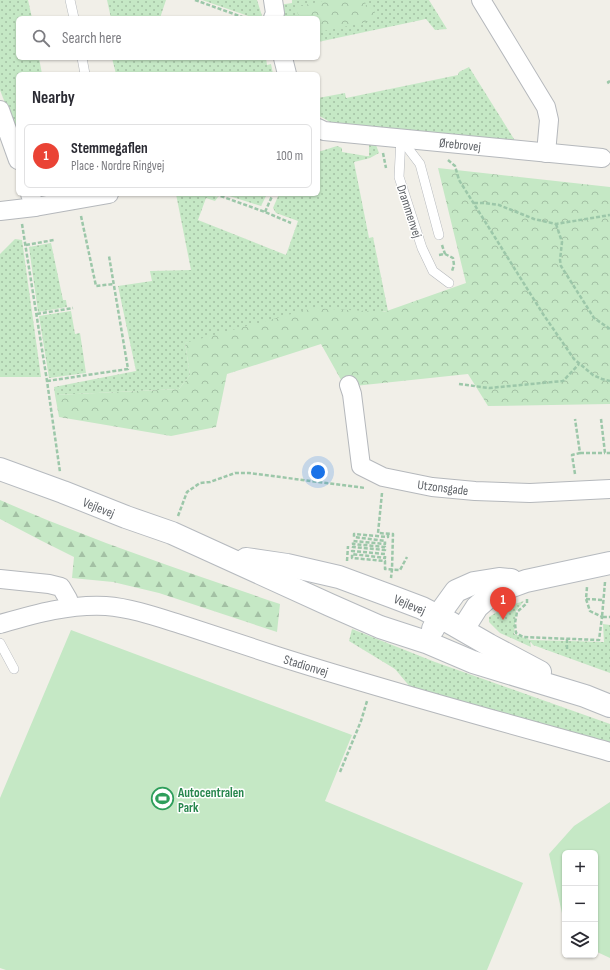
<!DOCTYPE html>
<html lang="en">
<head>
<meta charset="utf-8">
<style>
	body { margin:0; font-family:"Sofia Sans Condensed",sans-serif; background:#f7f7f7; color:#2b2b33 }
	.controls { position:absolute; right:12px; bottom:12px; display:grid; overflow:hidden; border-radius:6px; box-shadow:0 1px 3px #0004 }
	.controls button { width:36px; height:36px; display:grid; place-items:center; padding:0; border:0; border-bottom:1px solid #e1e1e2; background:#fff; color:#2b2b33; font:20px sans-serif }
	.you { position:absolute; left:318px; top:472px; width:14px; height:14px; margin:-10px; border:3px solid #fff; border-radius:50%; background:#1a73e8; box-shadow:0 0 0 6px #1a73e833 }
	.badge { display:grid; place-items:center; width:26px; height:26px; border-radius:50%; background:#ea4335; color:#fff; font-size:13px; font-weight:700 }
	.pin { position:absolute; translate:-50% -33px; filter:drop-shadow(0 1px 2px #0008) }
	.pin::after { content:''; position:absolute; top:21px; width:14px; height:12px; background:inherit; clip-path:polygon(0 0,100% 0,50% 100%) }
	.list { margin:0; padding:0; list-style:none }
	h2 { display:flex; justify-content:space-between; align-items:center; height:52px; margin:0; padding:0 16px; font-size:17px }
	h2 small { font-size:13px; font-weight:400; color:#7c7c81 }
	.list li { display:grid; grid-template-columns:26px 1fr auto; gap:12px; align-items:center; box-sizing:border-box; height:64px; margin:0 8px 8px; padding:0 8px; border:1px solid #e1e1e2; border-radius:6px }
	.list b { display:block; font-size:15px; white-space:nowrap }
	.list p { margin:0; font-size:13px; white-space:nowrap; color:#7c7c81 }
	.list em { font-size:13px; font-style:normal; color:#7c7c81 }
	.icon { flex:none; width:22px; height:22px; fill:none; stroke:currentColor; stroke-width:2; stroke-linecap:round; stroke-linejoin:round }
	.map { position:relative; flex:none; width:610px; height:970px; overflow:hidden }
	.search { position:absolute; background:#fff; box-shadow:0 1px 3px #0004; left:16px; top:16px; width:304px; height:44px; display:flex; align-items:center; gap:10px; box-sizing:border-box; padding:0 14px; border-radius:6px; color:#7c7c81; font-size:15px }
	.panel { position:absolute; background:#fff; box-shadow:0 1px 3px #0004; left:16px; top:72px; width:304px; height:124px; border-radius:6px }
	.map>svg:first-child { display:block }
</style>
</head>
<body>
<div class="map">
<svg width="610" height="970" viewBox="0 0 610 970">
	<defs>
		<pattern id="grass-dots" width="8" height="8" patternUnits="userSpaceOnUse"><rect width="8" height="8" fill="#c5e8c5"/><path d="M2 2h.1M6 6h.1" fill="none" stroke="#a3c0a4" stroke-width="1.8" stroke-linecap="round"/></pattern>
		<pattern id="forest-firs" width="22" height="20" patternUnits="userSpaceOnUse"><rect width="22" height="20" fill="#c5e8c5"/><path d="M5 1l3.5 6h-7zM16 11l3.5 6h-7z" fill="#a3c0a4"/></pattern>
		<pattern id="park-crowns" width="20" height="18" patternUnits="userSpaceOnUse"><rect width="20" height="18" fill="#c5e8c5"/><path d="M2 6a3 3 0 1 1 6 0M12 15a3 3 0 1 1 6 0" fill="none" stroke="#a3c0a4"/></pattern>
	</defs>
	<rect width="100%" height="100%" fill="#f1efe8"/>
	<g fill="url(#grass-dots)">
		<path d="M0 0H28L32 18H18V58H39L42 74H18L17 134 0 90Z"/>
		<path d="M107 0H166L160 18H111Z"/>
		<path d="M202 0H257L262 16 260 18H254Z"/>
		<path d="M292 0H429L447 29 435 30 426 19 318 42V18H281L279 5 292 3Z"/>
		<path d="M112 58H266L267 65 271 64 273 74H116Z"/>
		<path d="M469 67 514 139 515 143 330 122 318 115V98L345 93 346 98 458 75 459 72Z"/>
		<path d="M369 145H376L379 153 370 158 354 162 369 238 373 237 388 311 185 343 190 375 179 389 55 395 54 387 136 371 118 286 152 281 150 271 191 270 176 194H208L218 197 215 201 206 198 198 220 286 255 298 221 276 213 273 208 279 194H318V152L337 146 342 148V152L366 156H369Z"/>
		<path d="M223 194H267L261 206Z"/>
		<path d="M15 239 22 240 41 377H0V254Z"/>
		<path d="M51 243 63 300H66L67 307 38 312 29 247Z"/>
		<path d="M71 311 75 334 80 333 86 373 49 378 39 316Z"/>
		<path d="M524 601 516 611 514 634 530 640 604 642 603 624 610 625V673L533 645 530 641 531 647 500 633 489 622V617L505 607Z"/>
		<path d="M352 629 435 662 610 724V743L411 688 395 669 349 641Z"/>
	</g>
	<path fill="url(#forest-firs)" d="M0 500C91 540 186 572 280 604L277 632 159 593 113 582 72 578 74 557 40 540 0 519Z"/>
	<g fill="url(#park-crowns)">
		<path d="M327 0H365L366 7 373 5 377 20 318 32V18H299L296 7Z"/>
		<path d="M438 168 610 187V404L488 406 468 374 345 387 321 344 227 374 216 427 171 436 59 417 55 395 179 389 190 375 185 343 313 308 384 312 466 283Z"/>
	</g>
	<g fill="#c5e8c5">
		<path d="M71 630 352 735 325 801 523 883 487 970H6L0 968V798Z"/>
		<path d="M610 802V958L595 951V853H565V927L549 854 574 826Z"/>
	</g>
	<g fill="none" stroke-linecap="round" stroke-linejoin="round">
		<defs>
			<g id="service">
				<path d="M70 0 74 18"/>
				<path d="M82 58 85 74"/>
				<path d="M401 138 399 177 422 248 433 271 449 283"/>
				<path d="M401 139 420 164 439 235"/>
				<path d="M0 643 14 669"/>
			</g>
			<g id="minor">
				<path d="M273 0 275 13 273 18"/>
				<path d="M481 0 546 107 549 120 546 153"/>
				<path d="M283 58 287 74"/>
				<path d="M0 110 18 160"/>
				<path d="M318 128 324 131 602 158"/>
				<path d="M30 194 35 207 109 194"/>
				<path d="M0 211 35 207"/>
				<path d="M349 385 352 394 361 466 383 477 432 487 475 491 530 493 610 489"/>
				<path d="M0 579 49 584 61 587 68 599 70 607"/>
				<path d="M0 624C35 614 69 604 106 606 133 608 160 618 186 626 216 636 246 646 277 656 387 691 499 721 610 752"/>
			</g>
			<g id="secondary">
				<path d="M0 469 63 492 126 517 172 533 330 605 380 627 426 642 473 662 585 696 610 706"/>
				<path d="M246 559 287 565 339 577 393 597 422 608 449 622 489 645 540 672"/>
				<path d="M433 629 443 609 456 591 474 583 499 579 511 580"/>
				<path d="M463 629 477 607 493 593 526 581 610 563"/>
			</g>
		</defs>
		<use href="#service" stroke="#b5b8bc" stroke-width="10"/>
		<use href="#minor" stroke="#b5b8bc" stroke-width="20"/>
		<use href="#secondary" stroke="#b6babf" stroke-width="24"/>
		<g stroke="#9cc7a9" stroke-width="2.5" stroke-dasharray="4 2" stroke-linecap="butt">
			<path d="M195 0 245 18"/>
			<path d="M610 81 608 82 610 85"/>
			<path d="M383 153 386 168"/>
			<path d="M448 160 455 166 459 180 543 314 574 359 593 375 602 379 610 381"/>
			<path d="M215 194 265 212 291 223"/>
			<path d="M474 203H485L499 205 534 219 556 224 610 215"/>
			<path d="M265 212 273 194"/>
			<path d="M81 216 96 286 114 284"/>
			<path d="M22 224 47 381 60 472"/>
			<path d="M556 224 562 242 560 260 561 266 594 318 610 329"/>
			<path d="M26 245 54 240"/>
			<path d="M442 245 445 254"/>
			<path d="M439 255 445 254 453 258 454 265 452 271"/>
			<path d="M37 314 73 308"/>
			<path d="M47 381 128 369 109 256"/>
			<path d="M459 384 489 388 563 381 579 364"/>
			<path d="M601 419 605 453H610"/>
			<path d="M580 453H605"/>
			<path d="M575 474 572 455 580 453 575 419"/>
			<path d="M382 493 378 533 393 534 392 569 391 578"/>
			<path d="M178 516 187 492 200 483 210 482 235 473H249L365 488"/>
			<path d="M388 534V537L354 534V537L385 541V544L353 541V544L385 547V550L353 547 352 551 385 554V558L352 554V558L385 561V569L400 570 407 557"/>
			<path d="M347 561 348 546"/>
			<path d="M605 582 602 617H610"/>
			<path d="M527 599V603L517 612 515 623 516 633 523 637 599 640 602 617 590 611 586 599 587 587"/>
			<path d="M586 599 604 600"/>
			<path d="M567 639V649"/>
			<path d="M340 772 361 721 367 701"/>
		</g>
		<use href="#service" stroke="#fff" stroke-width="9"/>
		<use href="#minor" stroke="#fff" stroke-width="18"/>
		<use href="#secondary" stroke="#fff" stroke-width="22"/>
	</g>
	<defs>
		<symbol id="stadium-ring" viewBox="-11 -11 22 22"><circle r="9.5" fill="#fff" stroke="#2e9e5b" stroke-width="1.5"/><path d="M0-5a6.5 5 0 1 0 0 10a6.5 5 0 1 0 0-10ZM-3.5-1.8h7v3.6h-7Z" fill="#2e9e5b"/></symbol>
	</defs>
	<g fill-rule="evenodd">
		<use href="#stadium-ring" x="150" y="786" width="25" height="25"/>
	</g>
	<g text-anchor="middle" stroke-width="3" stroke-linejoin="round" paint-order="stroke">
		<g font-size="13" fill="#5f6368" stroke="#fff">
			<text transform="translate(460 144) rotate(6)" y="5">Ørebrovej</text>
			<text transform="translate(410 211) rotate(72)" y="5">Drammenvej</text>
			<text transform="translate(443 487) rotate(7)" y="5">Utzonsgade</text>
			<text transform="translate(99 507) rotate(22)" y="5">Vejlevej</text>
			<text transform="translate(410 604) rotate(23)" y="5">Vejlevej</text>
			<text transform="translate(306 665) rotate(17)" y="5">Stadionvej</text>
		</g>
		<g font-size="13" font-weight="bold" fill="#27864d" stroke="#fff" text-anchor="start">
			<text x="178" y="797">Autocentralen<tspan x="178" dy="15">Park</tspan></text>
		</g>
	</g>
</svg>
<div class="controls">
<button>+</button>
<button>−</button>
<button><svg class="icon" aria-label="layers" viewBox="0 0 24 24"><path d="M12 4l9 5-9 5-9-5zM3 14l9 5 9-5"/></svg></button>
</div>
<div class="you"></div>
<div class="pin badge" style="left:503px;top:620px">1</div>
<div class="search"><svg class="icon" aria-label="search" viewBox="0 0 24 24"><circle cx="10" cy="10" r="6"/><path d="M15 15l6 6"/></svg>Search here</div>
<section class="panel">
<h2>Nearby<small></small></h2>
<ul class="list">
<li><span class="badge">1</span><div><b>Stemmegaflen</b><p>Place · Nordre Ringvej</p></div><em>100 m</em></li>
</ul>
</section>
</div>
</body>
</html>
